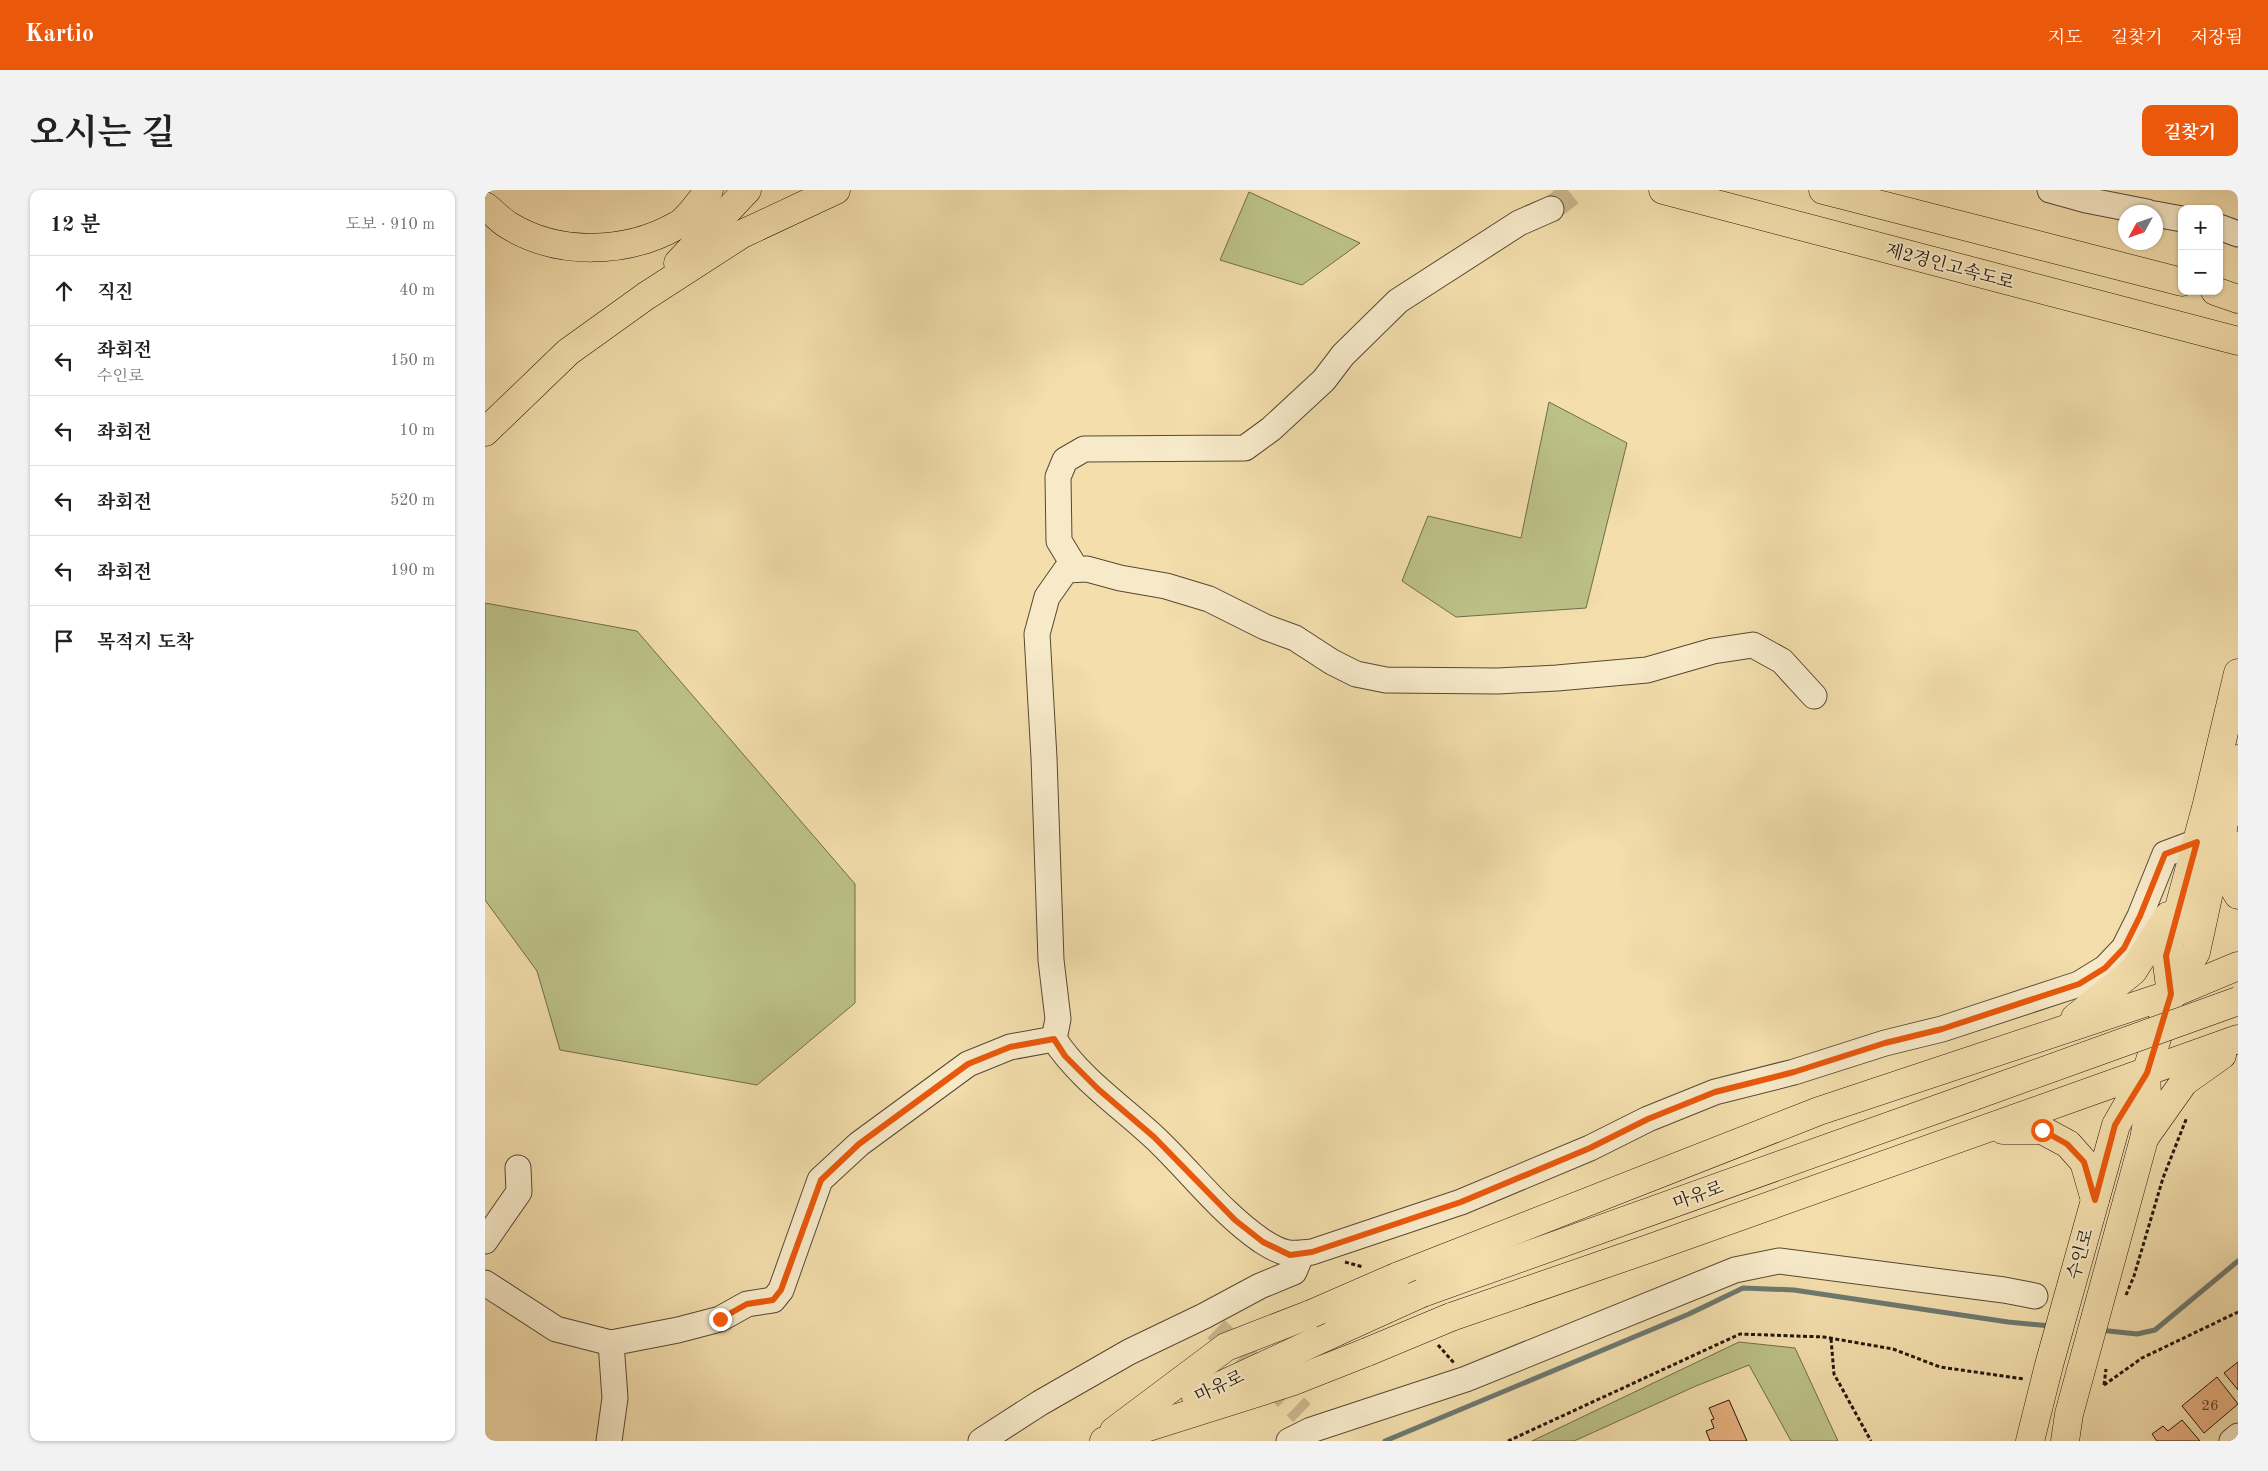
<!DOCTYPE html>
<html lang="ko">
<head>
<meta charset="utf-8">
<style>
	body { margin:0; font-family:"Old Standard TT","Noto Serif KR",serif; background:#f2f2f2; color:#202124 }
	.controls { position:absolute; right:15px; top:15px; display:grid; overflow:hidden; border-radius:10px; box-shadow:0 1px 4px #0004 }
	.controls button { width:45px; height:45px; display:grid; place-items:center; padding:0; border:0; border-bottom:1px solid #e0e0e0; background:#fff; color:#202124; font:25px sans-serif }
	.compass { position:absolute; left:1633px; top:15px; width:45px; height:45px; border-radius:50%; background:#fff; box-shadow:0 1px 4px #0004; rotate:230deg }
	.stop { position:absolute; width:15px; height:15px; margin:-11px; border:4px solid #ea580c; border-radius:50%; background:#fff }
	.stop.end { background:#ea580c; border-color:#fff; box-shadow:0 1px 5px #0008 }
	.list { margin:0; padding:0; list-style:none }
	h2 { display:flex; justify-content:space-between; align-items:center; height:65px; margin:0; padding:0 20px; font-size:21px }
	h2 small { font-size:16px; font-weight:400; color:#757577 }
	.list li { display:grid; grid-template-columns:32px 1fr auto; gap:15px; align-items:center; box-sizing:border-box; height:70px; padding:0 20px; border-top:1px solid #e0e0e0 }
	.list b { display:block; font-size:19px; white-space:nowrap }
	.list p { margin:0; font-size:16px; white-space:nowrap; color:#757577 }
	.list em { font-size:16px; font-style:normal; color:#757577 }
	.icon { flex:none; width:28px; height:28px; fill:none; stroke:currentColor; stroke-width:2; stroke-linecap:round; stroke-linejoin:round }
	.map { position:relative; flex:none; width:1753px; height:1251px; overflow:hidden; border-radius:10px }
	header { display:flex; align-items:center; gap:30px; box-sizing:border-box; height:70px; padding:0 25px; background:#ea580c; color:#fff }
	header strong { font-size:24px }
	nav { display:flex; gap:28px; margin-inline-start:auto; font-size:18px }
	.intro { display:flex; align-items:center; justify-content:space-between; box-sizing:border-box; height:120px; padding:0 30px }
	h1 { margin:0; font-size:35px }
	.button { padding:12px 22px; border-radius:10px; background:#ea580c; color:#fff; font-size:18px; font-weight:700 }
	main { display:flex; gap:30px; padding:0 30px }
	aside { flex:1; background:#fff; border-radius:10px; box-shadow:0 1px 4px #0004 }
	.map>svg:first-child { display:block }
</style>
</head>
<body>
<header>
<strong>Kartio</strong>
<nav><a>지도</a><a>길찾기</a><a>저장됨</a></nav>
</header>
<div class="intro"><h1>오시는 길</h1><a class="button">길찾기</a></div>
<main>
<aside>
<h2>12 분<small>도보 · 910 m</small></h2>
<ul class="list">
<li><svg class="icon" aria-label="ahead" viewBox="0 0 24 24"><path d="M12 20V5M6 11l6-6 6 6"/></svg><div><b>직진</b></div><em>40 m</em></li>
<li><svg class="icon" aria-label="left" viewBox="0 0 24 24"><path d="M17 20v-9H6M10 6l-5 5 5 5"/></svg><div><b>좌회전</b><p>수인로</p></div><em>150 m</em></li>
<li><svg class="icon" aria-label="left" viewBox="0 0 24 24"><path d="M17 20v-9H6M10 6l-5 5 5 5"/></svg><div><b>좌회전</b></div><em>10 m</em></li>
<li><svg class="icon" aria-label="left" viewBox="0 0 24 24"><path d="M17 20v-9H6M10 6l-5 5 5 5"/></svg><div><b>좌회전</b></div><em>520 m</em></li>
<li><svg class="icon" aria-label="left" viewBox="0 0 24 24"><path d="M17 20v-9H6M10 6l-5 5 5 5"/></svg><div><b>좌회전</b></div><em>190 m</em></li>
<li><svg class="icon" aria-label="arrive" viewBox="0 0 24 24"><path d="M6 21V4h12l-3 4 3 4H6"/></svg><div><b>목적지 도착</b></div></li>
</ul>
</aside>
<div class="map">
<svg width="1753" height="1251" viewBox="0 0 1753 1251">
	<rect width="100%" height="100%" fill="#f3deac"/>
	<filter id="stains"><feTurbulence type="fractalNoise" baseFrequency=".004" numOctaves="4"/><feColorMatrix values="0 0 0 0 .2 0 0 0 0 .09 0 0 0 0 .02 0 0 0 .5 -.17"/></filter>
	<radialGradient id="worn" r=".72"><stop offset=".6" stop-color="#630" stop-opacity="0"/><stop offset="1" stop-color="#630" stop-opacity=".3"/></radialGradient>
	<g fill="#bcc188" stroke="#706c4a">
		<path d="M764 2 875 53 817 95 735 70Z"/>
		<path d="M1064 212 1142 253 1101 418 971 427 917 391 943 326 1036 348Z"/>
		<path d="M0 413 152 441 370 694V813L272 895 75 860 52 781 0 710Z"/>
		<path d="M1254 1152 1310 1158 1353 1251H1306L1264 1175 1211 1196 1089 1251H1047Z"/>
	</g>
	<g fill="none" stroke-linecap="round" stroke-linejoin="round">
		<g stroke="#6d7970" stroke-width="5">
			<path d="M1614 1140 1652 1144 1670 1140 1753 1071"/>
			<path d="M900 1251 1204 1124 1258 1098 1309 1100 1523 1132 1566 1136"/>
		</g>
	</g>
	<g fill="#e8b080" stroke="#23160d">
		<path d="M1753 1172V1200L1739 1183Z"/>
		<path d="M1732 1187 1753 1214 1719 1243 1697 1216Z"/>
		<path d="M1244 1210 1262 1251H1225L1221 1241 1229 1238 1226 1230 1229 1229 1224 1218Z"/>
		<path d="M1697 1230 1715 1251H1672L1667 1244 1678 1236 1683 1241Z"/>
	</g>
	<g fill="none" stroke-linecap="round" stroke-linejoin="round">
		<g stroke="#c9b68c" stroke-width="25" stroke-dasharray="25 12" stroke-linecap="butt">
			<path d="M1066 19 1090 0"/>
			<path d="M731 1139 817 1223"/>
		</g>
		<defs>
			<g id="minor">
				<path d="M1565 0 1601 10 1662 22"/>
				<path d="M1670 24 1697 29"/>
				<path d="M1734 37 1753 44"/>
				<path d="M591 379 574 351 573 287 580 270 599 259 760 258 786 239 839 190 858 165 913 111 1034 33 1066 19"/>
				<path d="M1329 506 1297 471 1268 455 1228 461 1162 480 1072 488 1013 491 901 490 871 484 847 472 810 448 780 437 724 409 681 396 635 388 602 379 581 380 562 407 552 444 559 568 566 770 573 829 569 849C595 889 636 916 670 948 706 982 736 1023 777 1051 797 1064 804 1065 827 1062L976 1012 1105 958 1163 929 1230 902 1309 882 1400 853 1457 839 1594 794 1620 778 1639 758 1655 726 1680 664 1712 652"/>
				<path d="M0 1051 34 1002 33 978"/>
				<path d="M0 1093 71 1139 126 1153 193 1140 235 1129 262 1114 288 1110 296 1100 335 990 374 954 483 874 525 857 569 849"/>
				<path d="M124 1251 130 1208 126 1153"/>
				<path d="M496 1251 555 1213 644 1162 719 1126 775 1096 809 1082 817 1063"/>
				<path d="M804 1251 826 1240 981 1189 1250 1080 1294 1071 1519 1100 1550 1106"/>
				<path d="M1747 1251 1753 1246"/>
			</g>
			<g id="major">
				<path d="M1746 654 1745 692 1753 705"/>
				<path d="M1686 804 1681 766 1722 614 1753 483"/>
				<path d="M1590 828 1648 781 1683 726"/>
				<path d="M1518 940H1557L1583 954 1599 972 1610 1010"/>
				<path d="M1660 947 1699 892 1737 865"/>
				<path d="M911 1087 1334 921 1686 804 1753 776"/>
				<path d="M937 1103 1489 906"/>
				<path d="M966 1127 1163 1059 1753 849"/>
				<path d="M711 1207 851 1142"/>
				<path d="M629 1241 741 1157 826 1124"/>
				<path d="M619 1251 806 1192 882 1162"/>
				<path d="M1545 1251 1564 1175 1631 935 1661 883"/>
				<path d="M1580 1251 1584 1224 1659 949 1663 927 1661 883 1686 804 1711 762 1753 569"/>
			</g>
			<g id="highway">
				<path d="M1178 0 1753 151"/>
				<path d="M1338 0 1697 92"/>
				<path d="M0 16C8 22 15 30 23 35 73 66 141 64 191 36 202 31 216 10 224 0"/>
				<path d="M193 73 262 0"/>
				<path d="M1730 101 1753 109"/>
				<path d="M0 242 83 162 161 106 257 44 351 0"/>
			</g>
		</defs>
		<use href="#minor" stroke="#574835" stroke-width="27"/>
		<use href="#major" stroke="#23160d" stroke-width="29"/>
		<use href="#highway" stroke="#23160d" stroke-width="29"/>
		<g stroke="#23160d" stroke-width="3" stroke-dasharray="4 2.5" stroke-linecap="butt">
			<path d="M860 1072 878 1077"/>
			<path d="M1641 1105 1649 1086 1678 988 1702 927"/>
			<path d="M1346 1149 1349 1184 1386 1251"/>
			<path d="M953 1155 969 1173"/>
			<path d="M1619 1195 1621 1179"/>
			<path d="M1619 1195 1657 1168 1753 1122"/>
			<path d="M1023 1251 1255 1144 1339 1147 1408 1159 1455 1177 1539 1189"/>
		</g>
		<use href="#minor" stroke="#f7eac9" stroke-width="25"/>
		<use href="#major" stroke="#f3deac" stroke-width="28"/>
		<use href="#highway" stroke="#f3deac" stroke-width="28"/>
		<defs>
			<g id="major-bridge">
				<path d="M1489 906 1753 811"/>
				<path d="M826 1124 911 1087"/>
				<path d="M851 1142 937 1103"/>
				<path d="M882 1162 966 1127"/>
			</g>
		</defs>
		<use href="#major-bridge" stroke="#23160d" stroke-width="29" stroke-linecap="butt"/>
		<use href="#major-bridge" stroke="#f3deac" stroke-width="28"/>
	</g>
	<g fill="none" stroke-linecap="round" stroke-linejoin="round">
		<path stroke="#ea580c" stroke-width="6" d="M235 1129 262 1114 288 1110 296 1100 336 990 374 954 483 874 525 857 569 849 580 866 613 899 669 947 750 1030 778 1052 805 1065 827 1062 976 1012 1105 958 1163 929 1230 902 1309 882 1400 853 1457 839 1594 794 1620 778 1639 758 1655 726 1680 664 1712 652 1681 766 1686 804 1662 883 1630 935 1610 1010 1599 972 1582 954 1557 940"/>
	</g>
	<g text-anchor="middle" stroke-width="4" stroke-linejoin="round" paint-order="stroke">
		<g font-size="15" fill="#543c2a">
			<text x="1725" y="1220">26</text>
		</g>
		<g font-size="18" fill="#23160d" stroke="#f7eac9">
			<text transform="translate(1465 76) rotate(15)" y="6">제2경인고속도로</text>
			<text transform="translate(1213 1005) rotate(-20)" y="6">마유로</text>
			<text transform="translate(1595 1064) rotate(-74)" y="6">수인로</text>
			<text transform="translate(734 1196) rotate(-25)" y="6">마유로</text>
		</g>
	</g>
	<rect width="100%" height="100%" filter="url(#stains)"/>
	<rect width="100%" height="100%" fill="url(#worn)"/>
</svg>
<div class="controls">
<button>+</button>
<button>−</button>
</div>
<svg class="compass" viewBox="-18 -18 36 36"><path d="M0-13l5 13h-10z" fill="#e53935"/><path d="M0 13l5-13h-10z" fill="#757577"/></svg>
<div class="stop" style="left:1557px;top:940px"></div>
<div class="stop end" style="left:235px;top:1129px"></div>
</div>
</main>
</body>
</html>
